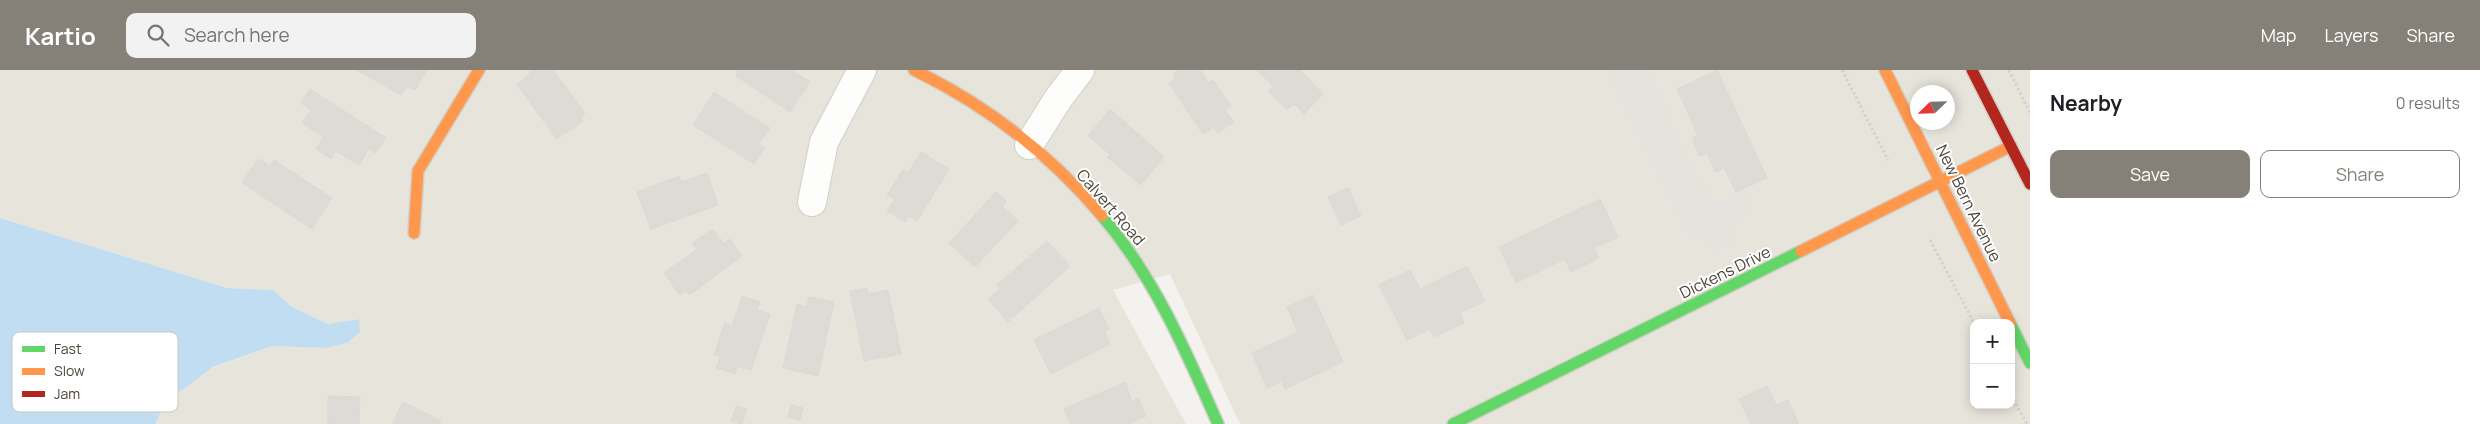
<!DOCTYPE html>
<html lang="en">
<head>
<meta charset="utf-8">
<style>
	body { margin:0; font-family:Manrope,sans-serif; background:#f2f2f2; color:#202124 }
	.controls { position:absolute; right:15px; bottom:15px; display:grid; overflow:hidden; border-radius:10px; box-shadow:0 2px 12px #0003 }
	.controls button { width:45px; height:45px; display:grid; place-items:center; padding:0; border:0; border-bottom:1px solid #e0e0e0; background:#fff; color:#202124; font:25px sans-serif }
	.compass { position:absolute; left:1910px; top:15px; width:45px; height:45px; border-radius:50%; background:#fff; box-shadow:0 2px 12px #0003; rotate:247deg }
	.list { margin:0; padding:0; list-style:none }
	h2 { display:flex; justify-content:space-between; align-items:center; height:65px; margin:0; padding:0 20px; font-size:21px }
	h2 small { font-size:16px; font-weight:400; color:#757577 }
	.actions { display:flex; gap:10px; padding:15px 20px }
	.actions a { flex:1; padding:11px 0; border:1px solid #868178; border-radius:10px; text-align:center; font-size:18px; color:#868178 }
	.actions .main { background:#868178; color:#fff }
	.icon { flex:none; width:28px; height:28px; fill:none; stroke:currentColor; stroke-width:2; stroke-linecap:round; stroke-linejoin:round }
	.map { position:relative; flex:none; width:2030px; height:354px; overflow:hidden }
	header { display:flex; align-items:center; gap:30px; box-sizing:border-box; height:70px; padding:0 25px; background:#868178; color:#fff }
	header strong { font-size:24px }
	nav { display:flex; gap:28px; margin-inline-start:auto; font-size:18px }
	.search { width:350px; height:45px; background:#f2f2f2; display:flex; align-items:center; gap:12px; box-sizing:border-box; padding:0 18px; border-radius:10px; color:#757577; font-size:19px }
	main { display:flex }
	aside { flex:1; background:#fff }
	.map>svg:first-child { display:block }
</style>
</head>
<body>
<header>
<strong>Kartio</strong>
<div class="search"><svg class="icon" aria-label="search" viewBox="0 0 24 24"><circle cx="10" cy="10" r="6"/><path d="M15 15l6 6"/></svg>Search here</div>
<nav><a>Map</a><a>Layers</a><a>Share</a></nav>
</header>
<main>
<div class="map">
<svg width="2030" height="354" viewBox="0 0 2030 354">
	<rect width="100%" height="100%" fill="#f4f2ee"/>
	<path fill="#e7e4dc" fill-rule="evenodd" d="M0 0H2030V354H1240L1170 204 1113 220 1186 354H155L165 333 210 299 272 276 325 278 347 273 358 249 328 254 292 237 273 220 227 218 0 148ZM1918 22H1948V52H1918ZM1974 253H2011V335H1974Z"/>
	<path fill="#e6e3df" d="M1605 0H1649L1684 83 1712 129H1724L1744 122 1754 141 1732 158 1738 171 1712 185 1708 174 1700 168 1691 171Z"/>
	<path fill="#c0ddf1" d="M0 148 227 218 273 220 292 237 328 254 359 249 360 262 347 273 325 278 272 276 213 297 165 333 155 354H0Z"/>
	<g fill="#dedbd6" stroke="#dcd9d4">
		<path d="M357 0H427L415 20 407 16 401 25Z"/>
		<path d="M530 0H553L585 43 580 47 583 51 557 69 517 15 530 4Z"/>
		<path d="M738 0H792L810 12 790 42 736 6Z"/>
		<path d="M1180 0H1200L1209 13 1213 10 1231 36 1225 40 1234 52 1218 63 1214 57 1203 64 1169 13 1176 9 1173 4Z"/>
		<path d="M1257 0H1300L1323 24 1304 44 1294 34 1287 40 1268 21 1273 16Z"/>
		<path d="M1717 0 1767 108 1736 122 1724 98 1716 102 1707 83 1700 86 1692 68 1698 65 1677 19Z"/>
		<path d="M310 19 386 68 375 83 369 79 359 95 336 81 331 89 316 79 324 67 302 53 311 40 301 33Z"/>
		<path d="M714 22 770 58 759 74 765 78 754 94 693 55Z"/>
		<path d="M1110 39 1164 87 1141 115 1107 87 1110 84 1088 66Z"/>
		<path d="M921 82 949 99 917 151 909 146 905 152 887 141 895 129 887 125 903 100 908 103Z"/>
		<path d="M258 89 270 96 274 90 332 128 312 159 242 113Z"/>
		<path d="M707 103 718 135 651 159 637 122 679 106 681 112Z"/>
		<path d="M1348 118 1361 146 1341 155 1328 127Z"/>
		<path d="M996 122 1006 131 1002 136 1018 151 975 197 949 173Z"/>
		<path d="M1600 129 1618 167 1594 178 1599 188 1571 202 1565 189 1516 213 1499 177Z"/>
		<path d="M713 159 724 174 730 169 742 186 689 225 686 220 680 225 664 203 697 179 692 173Z"/>
		<path d="M1047 171 1070 196 1008 252 988 229 1000 219 997 215Z"/>
		<path d="M1467 196 1485 231 1460 243 1464 253 1434 267 1430 259 1407 270 1379 215 1410 200 1420 219Z"/>
		<path d="M867 218 868 224 888 220 901 284 864 291 850 221Z"/>
		<path d="M1313 225 1343 292 1285 319 1282 311 1267 318 1252 283 1298 262 1287 237Z"/>
		<path d="M742 226 760 232 757 240 770 244 751 300 737 296 735 304 716 298 720 287 714 285 725 253 732 256Z"/>
		<path d="M809 227 834 232 818 306 783 298 797 234 807 237Z"/>
		<path d="M1099 238 1109 259 1104 262 1110 274 1051 304 1034 270Z"/>
		<path d="M1125 312 1132 331 1138 328 1146 346 1128 354H1071L1064 339Z"/>
		<path d="M1767 316 1776 335 1788 330 1799 354H1751L1739 329Z"/>
		<path d="M328 326 360 327 359 354H328Z"/>
		<path d="M403 332 441 351 439 354H392Z"/>
		<path d="M791 335 803 338 800 350 788 347Z"/>
		<path d="M736 336 747 339 742 354 731 351Z"/>
	</g>
	<g fill="none" stroke-linecap="round" stroke-linejoin="round">
		<defs>
			<g id="street">
				<path d="M1029 75 1058 29 1080 0"/>
				<path d="M812 132 824 72 862 0"/>
			</g>
			<g id="fast">
				<path d="M1102 146C1154 207 1186 281 1218 354"/>
				<path d="M2011 255 2030 293"/>
				<path d="M1453 354 1801 181"/>
			</g>
			<g id="slow">
				<path d="M914 0C986 35 1050 84 1102 146"/>
				<path d="M1885 0 2010 253"/>
				<path d="M414 163 418 101 479 0"/>
				<path d="M1801 181 2011 76"/>
			</g>
			<path id="jam" d="M1972 0 2030 114"/>
		</defs>
		<use href="#street" stroke="#d2d0cb" stroke-width="30"/>
		<use href="#fast" stroke="#d3cfc5" stroke-width="14"/>
		<use href="#slow" stroke="#d3cfc5" stroke-width="14"/>
		<use href="#jam" stroke="#d3cfc5" stroke-width="14"/>
		<g stroke="#d3d2cc" stroke-width="3" stroke-dasharray="2.5 2.5" stroke-linecap="butt">
			<path d="M1842 0 1888 90"/>
			<path d="M2009 0 2030 43"/>
			<path d="M1930 170 1974 253"/>
			<path d="M2011 325 2027 354"/>
		</g>
		<use href="#street" stroke="#fdfdfc" stroke-width="28"/>
		<use href="#fast" stroke="#63d668" stroke-width="11"/>
		<use href="#slow" stroke="#ff974d" stroke-width="11"/>
		<use href="#jam" stroke="#b3261e" stroke-width="11"/>
	</g>
	<g text-anchor="middle" stroke-width="4" stroke-linejoin="round" paint-order="stroke">
		<g font-size="16" fill="#4b4439" stroke="#fff">
			<text transform="translate(1969 133) rotate(64)" y="6">New Bern Avenue</text>
			<text transform="translate(1111 137) rotate(49)" y="6">Calvert Road</text>
			<text transform="translate(1725 202) rotate(-26)" y="6">Dickens Drive</text>
		</g>
	</g>
	<rect x="12" y="262" width="166" height="80" rx="8" fill="#fff" stroke="#c9c7c4" stroke-width="1"/>
	<rect x="22" y="276" width="23" height="6" fill="#63d668"/>
	<rect x="22" y="298" width="23" height="7" fill="#ff974d"/>
	<rect x="22" y="321" width="23" height="6" fill="#b3261e"/>
	<g font-size="14" fill="#4b4439">
		<text x="54" y="284">Fast</text>
		<text x="54" y="306">Slow</text>
		<text x="54" y="329">Jam</text>
	</g>
</svg>
<div class="controls">
<button>+</button>
<button>−</button>
</div>
<svg class="compass" viewBox="-18 -18 36 36"><path d="M0-13l5 13h-10z" fill="#e53935"/><path d="M0 13l5-13h-10z" fill="#757577"/></svg>
</div>
<aside>
<h2>Nearby<small>0 results</small></h2>
<ul class="list">
</ul>
<div class="actions"><a class="main">Save</a><a>Share</a></div>
</aside>
</main>
</body>
</html>
